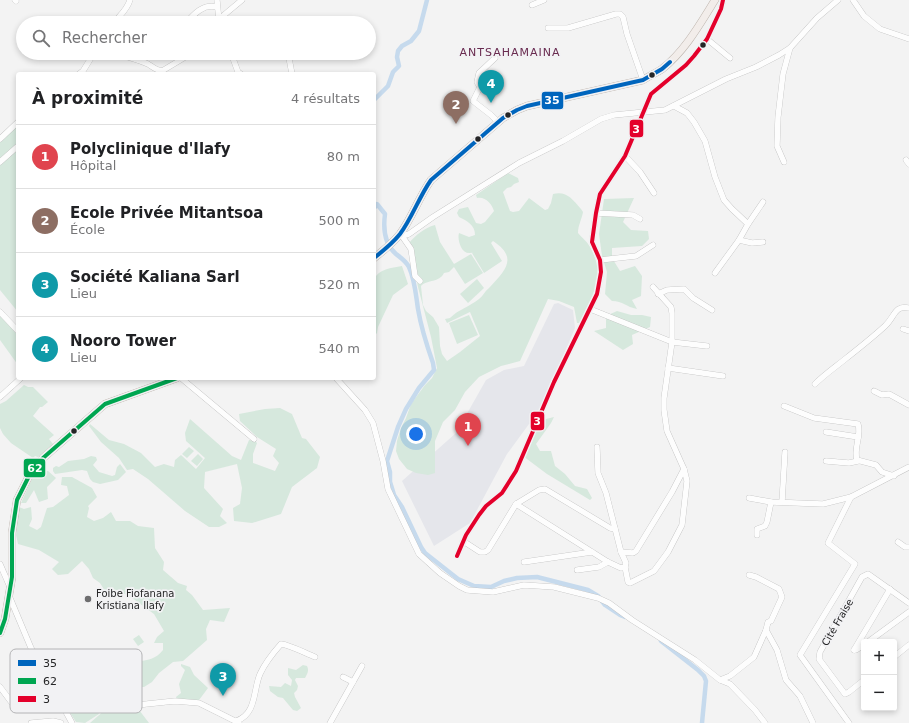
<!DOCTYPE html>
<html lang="fr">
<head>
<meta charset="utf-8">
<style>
	body { margin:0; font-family:"DejaVu Sans",sans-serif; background:#f6f6f6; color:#202124 }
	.controls { position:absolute; right:12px; bottom:12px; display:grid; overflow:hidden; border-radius:4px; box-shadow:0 2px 6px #0003 }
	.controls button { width:36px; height:36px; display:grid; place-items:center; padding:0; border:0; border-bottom:1px solid #e0e0e0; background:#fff; color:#202124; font:20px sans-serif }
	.you { position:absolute; left:416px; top:434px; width:14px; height:14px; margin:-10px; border:3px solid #fff; border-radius:50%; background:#1a73e8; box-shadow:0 0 0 6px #1a73e833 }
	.badge { display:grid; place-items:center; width:26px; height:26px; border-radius:50%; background:#7c3aed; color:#fff; font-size:13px; font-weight:700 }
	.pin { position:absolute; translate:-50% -33px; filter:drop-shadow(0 1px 2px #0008) }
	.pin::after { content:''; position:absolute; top:21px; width:14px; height:12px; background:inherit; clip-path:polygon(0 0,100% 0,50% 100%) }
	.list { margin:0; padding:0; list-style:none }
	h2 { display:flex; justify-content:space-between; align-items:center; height:52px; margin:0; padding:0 16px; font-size:17px }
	h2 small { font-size:13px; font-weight:400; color:#757577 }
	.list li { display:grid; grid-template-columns:26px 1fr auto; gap:12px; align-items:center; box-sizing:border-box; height:64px; padding:0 16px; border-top:1px solid #e0e0e0 }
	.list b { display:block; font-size:15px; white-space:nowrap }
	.list p { margin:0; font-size:13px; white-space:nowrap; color:#757577 }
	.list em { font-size:13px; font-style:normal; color:#757577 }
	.icon { flex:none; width:22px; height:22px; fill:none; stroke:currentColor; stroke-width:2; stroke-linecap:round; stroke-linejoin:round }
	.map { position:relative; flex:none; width:909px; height:723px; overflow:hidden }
	.search { position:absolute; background:#fff; box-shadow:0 2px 6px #0003; left:16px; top:16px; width:360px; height:44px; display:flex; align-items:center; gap:10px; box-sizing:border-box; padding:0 14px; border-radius:22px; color:#757577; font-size:15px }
	.panel { position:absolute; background:#fff; box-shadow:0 2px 6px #0003; left:16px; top:72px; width:360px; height:308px; border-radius:4px }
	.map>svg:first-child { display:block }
</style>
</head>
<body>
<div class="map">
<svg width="909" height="723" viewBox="0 0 909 723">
	<rect width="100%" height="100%" fill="#f3f3f3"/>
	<path fill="#e5e6eb" d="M558 303 573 310 575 328 534 425 529 424 507 454 470 523 434 546 402 481 456 433 486 380 504 370 524 366 554 304Z"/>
	<g fill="#d6e8dd">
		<path d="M15 126 18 130V312L0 290V140Z"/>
		<path d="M508 173 518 178 519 182 514 184 511 187 507 188 503 192 510 211 513 212 519 211 529 198 545 210 548 209 551 203 553 194C567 191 572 199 581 209L583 212C582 219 578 225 578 233 582 238 587 241 590 247 607 276 592 296 580 323H577L574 307 559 301 548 299 520 361 501 366 479 377 465 392 455 410 443 422 435 441V473L428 475 416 473 407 469 399 459 396 451 397 441 401 428 406 418 411 404 425 385 432 378 437 368 431 337 418 287 409 243C416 235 424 228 435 225L440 242 454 264 471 254 483 273 465 284 454 267 449 272 444 273C439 283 428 279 421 286L423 305 426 311 433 317 439 327 440 346 442 354 447 361 460 352 480 336 470 312 447 323 445 319 450 318C459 309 469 307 479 299 483 296 485 291 489 288 505 271 519 258 493 241L491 243 502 261 484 273 472 253 477 250C475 251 473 253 470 253 461 254 457 239 459 233L469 237 475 235C475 225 467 221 459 217L457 213 459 209 468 207 476 223 481 224 485 222 494 211C492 204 485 196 477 198L476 195Z"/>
		<path d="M634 198 623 222 631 230 648 231 649 239 642 246 612 248V258L620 271 635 266 642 276 641 296 632 300 637 309C626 307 623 301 612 301L605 294 607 272 602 256 599 234 604 199Z"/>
		<path d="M402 266 408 284 393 295 378 327 377 333 374 336V279C379 269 391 268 402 266Z"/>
		<path d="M477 279 484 288 468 303 460 294Z"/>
		<path d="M617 311 631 315H642L651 317 650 327 632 335 633 344 623 350 594 331 606 328V316Z"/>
		<path d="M469 315 478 335 457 344 449 323Z"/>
		<path d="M0 316 18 334V365L0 340Z"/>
		<path d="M24 385 28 387H33L48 402 42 407H40L33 416 54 435 49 439 53 444 38 457 35 456 33 458 11 443 3 434 0 428V404L6 401Z"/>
		<path d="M280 408 292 414 302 438 306 439 320 457 317 468 292 487 281 514 252 523 234 521 233 508 240 504 242 488 237 464 205 472 204 488 223 509 220 516 227 523 219 527H209L185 511 148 479 133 469 127 470 119 458 101 442 89 426 90 424 109 440 124 444 141 453 155 467 164 464 174 467 175 460 181 455 196 469 205 458 186 441 185 433 190 419 232 456 241 460 249 440 255 441 257 443 253 454V463L275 471 279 463 273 456 276 449 257 437 240 421 239 414 265 409Z"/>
		<path d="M554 417 551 423 536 444 540 451H551L555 466 565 474 575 486 587 489 592 498 590 500 547 474 523 456 542 420Z"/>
		<path d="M189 447 194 451 187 458 182 454Z"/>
		<path d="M198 454 203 459 197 466 191 461Z"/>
		<path d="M91 456 96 457 97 460 93 465 99 472 112 476 115 475 117 467 120 464 126 472 118 480 100 484 93 482 90 479 87 471 82 470 55 474 53 471V468L56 466 59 467 68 461 84 459Z"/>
		<path d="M37 468 42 472 48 471 56 478 47 487 48 499 39 502 34 490 26 503H21Z"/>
		<path d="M62 477H72L92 488 97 497 88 506 89 508 87 517 94 521 103 518 111 512 116 521H130L138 526 154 528 155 548 164 562 163 570 178 583 187 586 186 590 192 595 203 610 230 608 224 622 210 620 206 629 207 640 183 661 173 662 159 673 152 682 144 687H141L134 671 136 662C148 660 156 659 163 650V643H154L157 637 164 631 154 614 135 600 118 590 105 591 100 583 93 578 89 569 82 561 68 574 58 575 52 569 59 562 39 550 18 544 16 535 19 507 24 509 31 507 32 519 29 526 37 530 41 527 47 508 53 507 69 495 67 486 61 485Z"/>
		<path d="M139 635 144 642 138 646 133 639Z"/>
		<path d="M181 664 190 667 194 675 208 688 199 700 187 701 177 700 176 697 181 693 179 684 185 670 181 666Z"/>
		<path d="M303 665 307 666C309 670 308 673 305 678H296L295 680 298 686 297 690 294 693 295 697 301 708 297 711 293 710 283 698 278 697 270 691 269 686 281 687 285 683 291 686 292 680 288 675V668L296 670Z"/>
		<path d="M93 687 100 695 96 707 99 714 85 723 76 722 67 708Z"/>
		<path d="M123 694 136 706 149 723H90Z"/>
	</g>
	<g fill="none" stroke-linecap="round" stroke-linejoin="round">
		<g stroke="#c6daed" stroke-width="4.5">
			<path d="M374 100 388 86 393 72 399 66 397 57 398 51 402 46 411 41 419 31 427 0"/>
			<path d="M374 207H375L377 204 385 214C383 229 384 244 396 254 401 258 406 261 409 267 415 280 416 296 418 309 421 327 427 346 433 363L434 370 419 388 406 409 398 427 387 461 390 472V482L394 495 402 507 421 547 425 553 458 579 474 586 491 587 504 581 517 578 537 577 588 590 598 596 605 605 620 615 625 617"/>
			<path d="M661 641 698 670 704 676 706 681 702 723"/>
		</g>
		<defs>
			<g id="minor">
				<path d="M15 0 16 1"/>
				<path d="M217 0 219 21"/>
				<path d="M853 0 864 16 880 29 909 39"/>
				<path d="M532 5 544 0"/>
				<path d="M218 20 242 0"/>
				<path d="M114 23C120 15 127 10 130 0"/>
				<path d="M186 23C194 14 204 3 217 7"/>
				<path d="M548 28H568L616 14H620L623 17 627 34 643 80"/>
				<path d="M707 39 730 58"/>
				<path d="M113 53C125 56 137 59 148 64 153 67 156 70 162 71L192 53"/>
				<path d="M231 53 238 72 241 74"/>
				<path d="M291 53 289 58 292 74"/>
				<path d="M495 58 479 73 477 82 480 87 473 101 491 115 498 122"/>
				<path d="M79 74 83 71 94 53"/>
				<path d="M674 106 687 113 694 122 705 141 715 177 724 200 732 209 748 224 739 240 715 273"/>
				<path d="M0 139 18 122"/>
				<path d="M625 156 640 172 654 193"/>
				<path d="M906 160 909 164"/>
				<path d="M0 162 18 146"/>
				<path d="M784 162 777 146 778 117 783 74 790 48"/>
				<path d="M596 213 633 215 640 219"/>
				<path d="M748 224 763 202"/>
				<path d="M399 235 402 236 409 234 433 217 519 163 563 141 601 119 614 115 665 110 726 79 756 67 779 55 790 48 817 18 838 0"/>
				<path d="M402 236 411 249 415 276 420 281"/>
				<path d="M739 240 752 243 763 242"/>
				<path d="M600 260 636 256 653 245"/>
				<path d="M658 294 667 290 684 289 693 298 712 310"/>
				<path d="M590 309 672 342 707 346"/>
				<path d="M0 312 18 331"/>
				<path d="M903 329 909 331"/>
				<path d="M668 368 723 376"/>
				<path d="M181 378 254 439"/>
				<path d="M336 378 365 410 373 423 383 461 388 489 419 554 440 573 459 586 467 590 493 592 524 585 554 587 598 598 609 603 632 620 695 660 720 680 730 684 755 710 765 723"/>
				<path d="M815 384C824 375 834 368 844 360 858 349 872 338 885 326 895 317 894 305 909 308"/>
				<path d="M874 391 882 395 889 394 909 405"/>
				<path d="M0 397 21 378"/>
				<path d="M784 406 814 418 858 424C862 436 853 448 857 460L876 465 882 472 894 476"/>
				<path d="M826 432 858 437"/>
				<path d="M826 461 849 463 858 461"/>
				<path d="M749 498 771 502 823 504 851 497 909 467"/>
				<path d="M782 502 785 452"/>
				<path d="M516 504 608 562 621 568 625 567 626 563 621 552 606 493 598 473 597 447"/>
				<path d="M757 535V529L765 526 767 522 771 502"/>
				<path d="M463 541 480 552H485L488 550 516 504 539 490 545 489 610 528 615 529"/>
				<path d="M898 542 905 547H909"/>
				<path d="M621 552 633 553 636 551 672 492 684 469 667 431 664 410V398L672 342V313L671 307 653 287"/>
				<path d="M457 556 466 535 479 515 486 506 502 493 516 471 554 382 597 294 601 272 600 260 592 242 596 213 600 194 625 156 651 94 686 65 694 56 707 39 721 9 723 0"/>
				<path d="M524 562 592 552"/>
				<path d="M0 564 10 587"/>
				<path d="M625 567 628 582 630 583 654 571 668 552 682 525 687 481 684 469"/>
				<path d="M577 570 599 567 608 562"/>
				<path d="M749 575 756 577 779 589 782 597 771 621 768 622 766 630 777 650 786 680 800 696 813 723"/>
				<path d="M10 598 31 648 72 723"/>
				<path d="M868 642 909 612"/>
				<path d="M854 650 890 589"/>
				<path d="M854 650H856L864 645"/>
				<path d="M894 657 909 645"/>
				<path d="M343 677 353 682"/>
				<path d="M720 680 730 676 754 657 766 630"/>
				<path d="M864 680 849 692 845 694 819 659 820 652 862 577 868 574 909 603"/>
				<path d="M0 687 15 707"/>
				<path d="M64 707 107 672 137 705 175 701 199 703 239 723"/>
				<path d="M236 721C257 714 253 690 260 674 265 663 273 653 281 644 290 645 305 653 315 657"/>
				<path d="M31 723 53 721 61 723"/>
				<path d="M330 723 362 666"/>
				<path d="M849 723 800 655 855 564 828 543 851 497"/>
			</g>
			<g id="major">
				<path d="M374 258C383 251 392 244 400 234 412 218 419 197 431 180L503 118 517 110 527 106 643 80C649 76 656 73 662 69 685 51 700 24 715 0"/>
				<path d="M0 633 5 619 12 577V533L17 500 30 474 43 458 105 404 177 378"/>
			</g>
		</defs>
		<use href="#minor" stroke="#b7b7b7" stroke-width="6"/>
		<use href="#major" stroke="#bdb4ad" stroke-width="8"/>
		<use href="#minor" stroke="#fdfdfd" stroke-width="5.5"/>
		<use href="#major" stroke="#f2edea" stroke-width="7"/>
		<defs>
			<path id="bus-1" d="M374 258C383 251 392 244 400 234 412 218 419 197 431 180L503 118 517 110 527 106 643 80 662 69 670 62"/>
			<path id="bus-2" d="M0 633 5 619 12 577V533L17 500 30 474 43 458 105 404 177 378"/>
			<path id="bus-3" d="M457 556 466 535 479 515 486 506 502 493 516 471 554 382 597 294 601 272 600 260 592 242 596 213 600 194 625 156 651 94 686 65 694 56 707 39 721 9 723 0"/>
		</defs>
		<use href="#bus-1" stroke="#f2f2f4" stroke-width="7"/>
		<use href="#bus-2" stroke="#f2f2f4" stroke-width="7"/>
		<use href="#bus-3" stroke="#f2f2f4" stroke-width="7"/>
		<use href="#bus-1" stroke="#0065bd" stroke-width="4"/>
		<use href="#bus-2" stroke="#00a651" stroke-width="4"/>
		<use href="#bus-3" stroke="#e4002b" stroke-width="4"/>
	</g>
	<g fill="#252526" stroke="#f2f2f4" stroke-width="1.5">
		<circle cx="703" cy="45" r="3.5"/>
		<circle cx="652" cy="75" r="3.5"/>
		<circle cx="508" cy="115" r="3.5"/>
		<circle cx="478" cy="139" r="3.5"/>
		<circle cx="74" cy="431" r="3.5"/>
	</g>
	<circle fill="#6d6d6e" stroke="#f2f2f4" stroke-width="1.5" cx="88" cy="599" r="4"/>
	<g text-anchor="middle" stroke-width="3.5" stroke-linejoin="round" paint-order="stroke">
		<g font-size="10" fill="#252526" stroke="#f2f2f4" text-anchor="start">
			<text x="96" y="597">Foibe Fiofanana<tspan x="96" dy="12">Kristiana Ilafy</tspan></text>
		</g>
		<g font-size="10" fill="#252526" stroke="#f2f2f4">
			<text transform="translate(837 622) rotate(-60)" y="4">Cité Fraise</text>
		</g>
		<g font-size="11" letter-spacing="1" fill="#692b4f" stroke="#f2f2f4">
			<text x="510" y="56">ANTSAHAMAINA</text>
		</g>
	</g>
	<rect x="10" y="649" width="132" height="64" rx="6" fill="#f2f2f4" stroke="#b4b4b6" stroke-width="1"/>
	<rect x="18" y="660" width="18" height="6" fill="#0065bd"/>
	<rect x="18" y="678" width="18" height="6" fill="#00a651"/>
	<rect x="18" y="696" width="18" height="6" fill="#e4002b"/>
	<g font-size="11" fill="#252526">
		<text x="43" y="667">35</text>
		<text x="43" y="685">62</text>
		<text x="43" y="703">3</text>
	</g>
	<g stroke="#f2f2f4" stroke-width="1.5">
		<rect x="541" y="91" width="23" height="19" rx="4" fill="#0065bd"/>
		<rect x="629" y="119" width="15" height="19" rx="4" fill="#e4002b"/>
		<rect x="530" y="411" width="15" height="20" rx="4" fill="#e4002b"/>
		<rect x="23" y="458" width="23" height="20" rx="4" fill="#00a651"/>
	</g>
	<g font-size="11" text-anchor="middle" font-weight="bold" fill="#fff">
		<text x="552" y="104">35</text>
		<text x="636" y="133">3</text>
		<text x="537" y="425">3</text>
		<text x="35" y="472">62</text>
	</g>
</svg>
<div class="controls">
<button>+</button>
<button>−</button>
</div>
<div class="you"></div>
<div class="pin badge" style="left:468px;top:446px;background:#e0444e">1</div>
<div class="pin badge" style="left:456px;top:124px;background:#8d6e63">2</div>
<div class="pin badge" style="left:223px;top:696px;background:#0f9aa8">3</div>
<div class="pin badge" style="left:491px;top:103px;background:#0f9aa8">4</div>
<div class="search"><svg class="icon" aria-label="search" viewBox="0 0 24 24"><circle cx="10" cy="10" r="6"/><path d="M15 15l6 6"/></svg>Rechercher</div>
<section class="panel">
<h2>À proximité<small>4 résultats</small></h2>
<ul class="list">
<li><span class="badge" style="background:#e0444e">1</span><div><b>Polyclinique d'Ilafy</b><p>Hôpital</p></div><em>80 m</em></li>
<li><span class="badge" style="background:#8d6e63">2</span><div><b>Ecole Privée Mitantsoa</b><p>École</p></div><em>500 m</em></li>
<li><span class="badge" style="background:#0f9aa8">3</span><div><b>Société Kaliana Sarl</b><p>Lieu</p></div><em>520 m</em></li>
<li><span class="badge" style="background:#0f9aa8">4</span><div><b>Nooro Tower</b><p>Lieu</p></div><em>540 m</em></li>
</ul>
</section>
</div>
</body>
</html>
